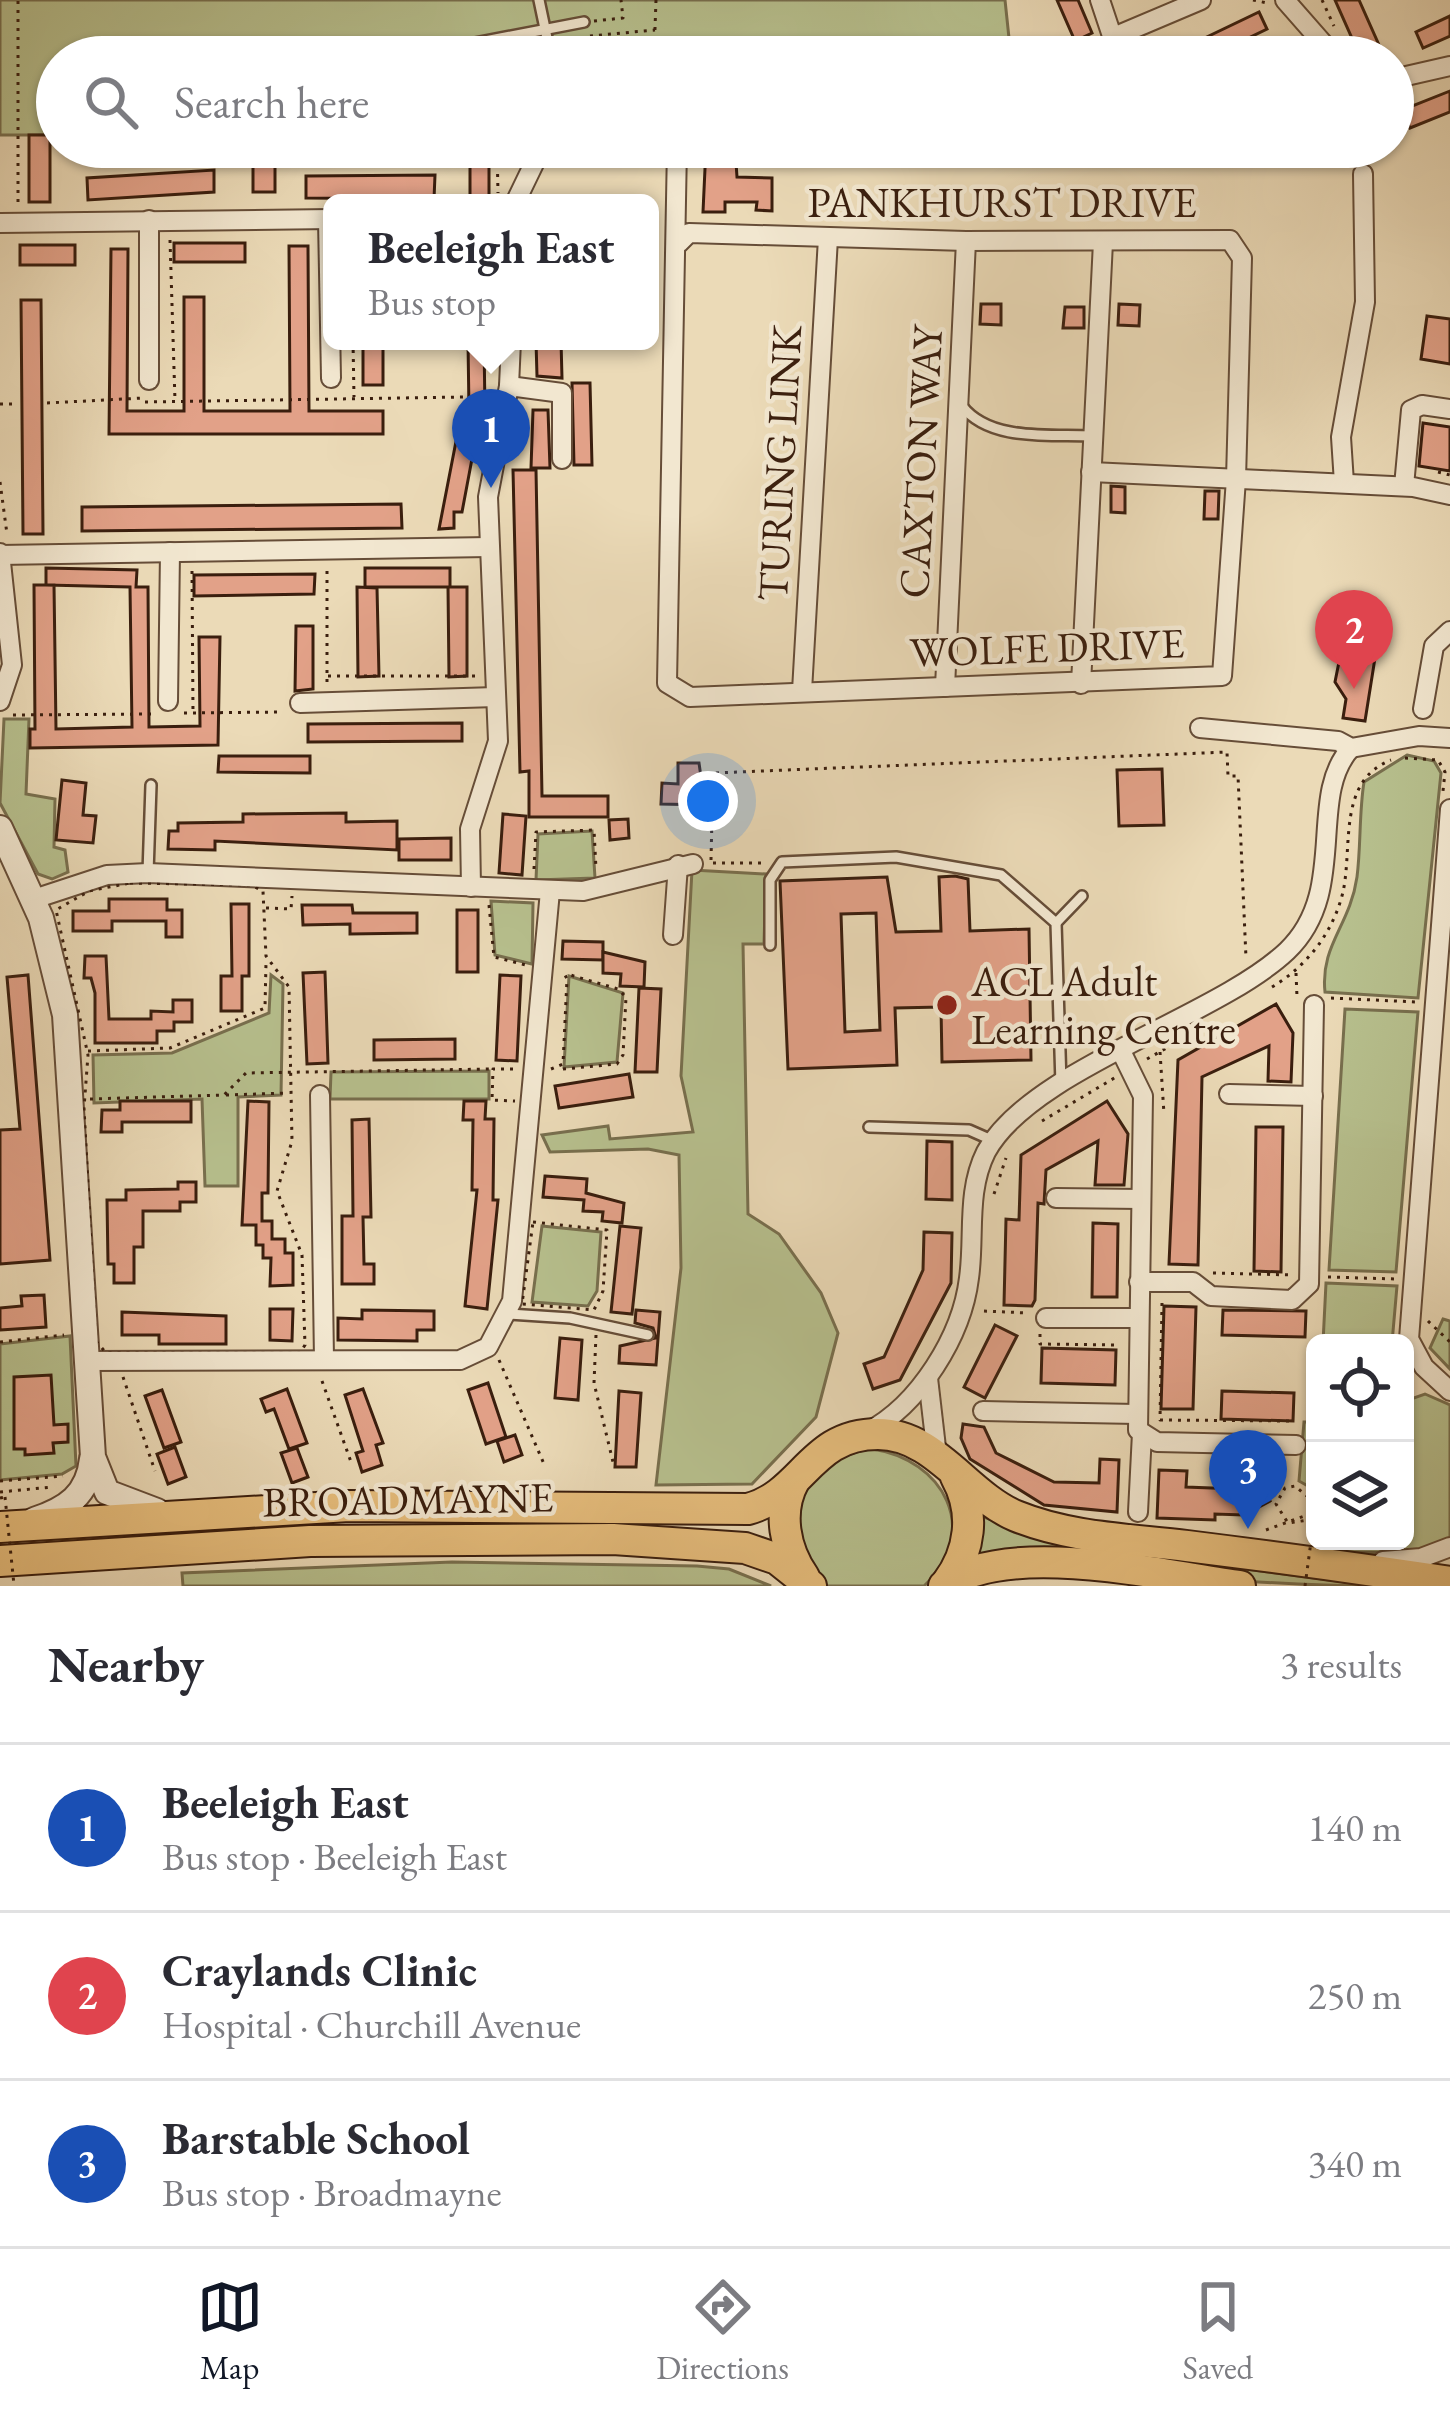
<!DOCTYPE html>
<html lang="en">
<head>
<meta charset="utf-8">
<style>
	body { margin:0; font-family:"EB Garamond",serif; background:#f7f7f7; color:#2b2b33 }
	.controls { position:absolute; right:36px; bottom:36px; display:grid; overflow:hidden; border-radius:18px; box-shadow:0 3px 9px #0004 }
	.controls button { width:108px; height:108px; display:grid; place-items:center; padding:0; border:0; border-bottom:3px solid #e1e1e2; background:#fff; color:#2b2b33; font:60px sans-serif }
	.you { position:absolute; left:708px; top:801px; width:42px; height:42px; margin:-30px; border:9px solid #fff; border-radius:50%; background:#1a73e8; box-shadow:0 0 0 18px #1a73e833 }
	.badge { display:grid; place-items:center; width:78px; height:78px; border-radius:50%; background:#111827; color:#fff; font-size:39px; font-weight:700 }
	.pin { position:absolute; translate:-50% -99px; filter:drop-shadow(0 3px 6px #0008) }
	.pin::after { content:''; position:absolute; top:63px; width:42px; height:36px; background:inherit; clip-path:polygon(0 0,100% 0,50% 100%) }
	.popup { position:absolute; left:323px; top:194px; width:336px; height:156px; box-sizing:border-box; display:grid; place-content:center; border-radius:18px; background:#fff; filter:drop-shadow(0 3px 9px #0005); font-size:39px; white-space:nowrap; color:#7c7c81 }
	.popup b { font-size:45px; color:#2b2b33 }
	.popup::after { content:''; position:absolute; left:50%; top:100%; margin-left:-24px; border:24px solid transparent; border-top-color:#fff }
	.list { margin:0; padding:0; list-style:none }
	h2 { display:flex; justify-content:space-between; align-items:center; height:156px; margin:0; padding:0 48px; font-size:51px }
	h2 small { font-size:39px; font-weight:400; color:#7c7c81 }
	.list li { display:grid; grid-template-columns:78px 1fr auto; gap:36px; align-items:center; box-sizing:border-box; height:168px; padding:0 48px; border-top:3px solid #e1e1e2 }
	.list b { display:block; font-size:45px; white-space:nowrap }
	.list p { margin:0; font-size:39px; white-space:nowrap; color:#7c7c81 }
	.list em { font-size:39px; font-style:normal; color:#7c7c81 }
	.icon { flex:none; width:66px; height:66px; fill:none; stroke:currentColor; stroke-width:2; stroke-linecap:round; stroke-linejoin:round }
	.map { position:relative; flex:none; width:1450px; height:1586px; overflow:hidden }
	.search { position:absolute; background:#fff; box-shadow:0 3px 9px #0004; left:36px; right:36px; top:36px; height:132px; display:flex; align-items:center; gap:30px; box-sizing:border-box; padding:0 42px; border-radius:66px; color:#7c7c81; font-size:45px }
	.sheet { height:660px; background:#fff }
	nav { display:flex; justify-content:space-around; align-items:center; box-sizing:border-box; height:168px; border-top:3px solid #e1e1e2; background:#fff; font-size:33px; color:#7c7c81 }
	nav a { display:grid; justify-items:center; gap:6px }
	nav .on { color:#111827 }
	.map>svg:first-child { display:block }
</style>
</head>
<body>
<div class="map">
<svg width="1450" height="1586" viewBox="0 0 1450 1586">
	<rect width="100%" height="100%" fill="#ebdab7"/>
	<filter id="stains"><feTurbulence type="fractalNoise" baseFrequency=".00167" numOctaves="4"/><feColorMatrix values="0 0 0 0 .2 0 0 0 0 .09 0 0 0 0 .02 0 0 0 .5 -.17"/></filter>
	<radialGradient id="worn" r=".72"><stop offset=".6" stop-color="#630" stop-opacity="0"/><stop offset="1" stop-color="#630" stop-opacity=".3"/></radialGradient>
	<g fill="#b7c08e" stroke="#786f4e" stroke-width="3">
		<path d="M0 0H1005L1011 57H57V135H0Z"/>
		<path d="M4 719H29L26 794 55 799 54 847 65 850 68 872 52 879 38 874 0 803Z"/>
		<path d="M1407 755 1434 761 1441 773 1418 998 1325 992C1320 945 1350 926 1357 877 1361 846 1359 813 1364 782Z"/>
		<path d="M592 831 595 878 536 880 538 834Z"/>
		<path d="M692 870 766 874 764 944H743L748 1214 779 1234 821 1293 838 1333 816 1417 752 1484 656 1485 681 1268 679 1155 648 1149 550 1152 542 1135 608 1126 610 1139 693 1132 681 1076Z"/>
		<path d="M491 901 533 903 532 964 495 955Z"/>
		<path d="M271 975 283 984 281 1095 238 1097V1186H205L202 1099 94 1103 93 1055 172 1053 269 1013Z"/>
		<path d="M569 976 623 993 617 1062 564 1067Z"/>
		<path d="M1345 1009 1418 1012 1396 1272 1329 1270Z"/>
		<path d="M489 1071V1099H330L331 1072Z"/>
		<path d="M542 1226 601 1232 597 1291 588 1306 532 1302Z"/>
		<path d="M1326 1283 1397 1286 1392 1343H1323Z"/>
		<path d="M1443 1319 1450 1321V1369L1430 1348Z"/>
		<path d="M70 1336 76 1466 62 1474 0 1480V1344Z"/>
		<path d="M1425 1394 1450 1405V1539L1415 1553 1333 1552 1330 1541H1405V1401Z"/>
		<path d="M1304 1422H1315V1490L1299 1481Z"/>
		<path d="M872 1449C943 1459 983 1531 924 1586H824C817 1574 802 1558 798 1545 785 1496 826 1454 872 1449Z"/>
		<path d="M981 1516 1061 1545 1375 1586C1241 1586 1109 1567 975 1558Z"/>
		<path d="M452 1562 697 1566 729 1569 771 1586H183L182 1573Z"/>
	</g>
	<g fill="#e2a188" stroke="#3a1e0e" stroke-width="3" fill-rule="evenodd">
		<path d="M1057 0H1078L1092 33 1075 41Z"/>
		<path d="M1335 0H1359L1379 45 1359 54Z"/>
		<path d="M1259 12 1267 29 1209 57H1165Z"/>
		<path d="M1450 16V36L1423 48 1416 32Z"/>
		<path d="M1450 91V112L1410 128 1402 110Z"/>
		<rect x="29" y="135" width="21" height="67"/>
		<rect x="470" y="147" width="19" height="50"/>
		<path d="M706 147 735 148 737 177 772 178V211L756 210 757 202H725V212H703Z"/>
		<rect x="253" y="154" width="22" height="38"/>
		<path d="M214 170V192L88 200 87 178Z"/>
		<path d="M435 175 434 199 306 198V176Z"/>
		<rect x="174" y="243" width="71" height="19"/>
		<rect x="20" y="245" width="55" height="20"/>
		<path d="M289 246H308L309 411H383V434H109L111 249H128L127 411H184V297H204V411H290Z"/>
		<path d="M21 300H41L43 534H23Z"/>
		<path d="M981 304H1001V325L980 324Z"/>
		<path d="M1119 304 1140 305 1139 326 1118 325Z"/>
		<path d="M1065 307H1084V328H1063Z"/>
		<path d="M1427 316 1450 319V364L1421 359Z"/>
		<rect x="363" y="341" width="20" height="44"/>
		<path d="M468 341H484L485 411H481L462 512H454V528L439 529 459 426 464 425V411H469Z"/>
		<path d="M536 341H561L562 378 537 376Z"/>
		<path d="M572 383H590L592 465H574Z"/>
		<path d="M533 410H548L550 468H531Z"/>
		<path d="M1423 423 1450 427V471L1419 466Z"/>
		<path d="M513 470H536L542 796H608V817H529V771L520 772Z"/>
		<path d="M1111 486 1125 487V513L1111 512Z"/>
		<path d="M1205 491H1219L1218 519H1204Z"/>
		<path d="M401 504 402 528 82 531V507Z"/>
		<path d="M46 568 137 570 136 587H148L149 727 200 726 199 637H220L218 745 30 748V729H35L34 585H46ZM46 585 130 587 132 727 56 729 54 585Z"/>
		<path d="M365 568H450V587H467V676L449 677 448 587H365Z"/>
		<path d="M315 574 314 594 194 596V575Z"/>
		<path d="M357 587 377 588 379 676 358 677Z"/>
		<path d="M296 626H313V689L295 691Z"/>
		<path d="M1341 652 1375 658 1365 721 1343 718 1346 699 1335 682Z"/>
		<path d="M462 723V741L308 742V724Z"/>
		<path d="M219 756H310V773L218 772Z"/>
		<path d="M678 763H699L705 805 661 804 662 783 678 784Z"/>
		<path d="M1162 769 1164 825 1119 826 1117 770Z"/>
		<path d="M62 780 86 783 83 815 96 816 93 843 56 840Z"/>
		<path d="M346 813V822L397 821V850L215 841V850L168 849 169 831H178V823L243 822V814Z"/>
		<path d="M503 814 526 816 522 875 499 873Z"/>
		<path d="M628 819 629 838 610 840 609 820Z"/>
		<path d="M451 838V860H399V839Z"/>
		<path d="M887 877 896 932 941 931 939 877 955 876 968 879 970 931 1029 929 1031 1060 942 1062 941 1007 895 1008 897 1065 788 1069 780 881ZM876 913 880 1030 845 1032 841 914Z"/>
		<path d="M109 899H167V910H182V937H166V921H112V931H73V911H109Z"/>
		<path d="M231 904H249V976H242V1011H221V976H232Z"/>
		<path d="M302 905H352L353 913H417V933L350 934V924L303 925Z"/>
		<rect x="457" y="910" width="21" height="62"/>
		<path d="M563 941 603 942V960L562 959Z"/>
		<path d="M603 952 645 962 644 987 620 986 621 974 603 973Z"/>
		<path d="M85 956H106L109 1019H151V1011L173 1012V1000H192V1022H174V1031H157V1043H95V993L91 978H84Z"/>
		<path d="M325 972 328 1063 307 1064 303 973Z"/>
		<path d="M28 975 50 1260 0 1264V1130L20 1129 7 977Z"/>
		<path d="M500 975 521 976 517 1061 496 1060Z"/>
		<path d="M639 988 661 989 657 1072H635Z"/>
		<path d="M1276 1004 1293 1033 1291 1082 1268 1081 1269 1046 1202 1077 1198 1265 1169 1264 1178 1060Z"/>
		<path d="M455 1039V1059L374 1060V1040Z"/>
		<path d="M629 1074 633 1097 559 1108 555 1086Z"/>
		<path d="M120 1101H191V1122H122V1132H101L102 1110H120Z"/>
		<path d="M248 1101 269 1102 268 1193H262V1221H272V1239H285V1253H293V1285L270 1286 271 1258H263V1245H256V1225H242Z"/>
		<path d="M464 1101H486L485 1119H494L493 1200H498L487 1309 465 1306 477 1190H472L473 1120H463Z"/>
		<path d="M1107 1101 1128 1134 1124 1185H1095L1098 1141 1046 1170 1044 1204 1038 1203 1035 1300 1032 1306 1004 1305 1006 1219 1019 1220 1021 1155Z"/>
		<path d="M369 1119 371 1217H363L364 1264H374V1284H342V1216H353L352 1120Z"/>
		<path d="M1256 1127H1283L1281 1272 1254 1271Z"/>
		<path d="M927 1141 952 1142V1200L926 1199Z"/>
		<path d="M545 1176 587 1179 586 1193 624 1203 622 1223 602 1221 603 1212 583 1211 584 1200 543 1197Z"/>
		<path d="M178 1182H196V1202H180V1211H143V1247H134V1283H114V1264H108L107 1200H126V1190L178 1189Z"/>
		<path d="M1093 1223 1118 1224 1117 1297H1092Z"/>
		<path d="M620 1226 641 1228 632 1314 611 1312Z"/>
		<path d="M924 1232 952 1233 951 1283 900 1380 873 1389 864 1364 884 1357 923 1270Z"/>
		<path d="M44 1295 46 1327 0 1330V1308L22 1306 21 1296Z"/>
		<path d="M1164 1306 1196 1307 1193 1409H1161Z"/>
		<path d="M270 1309H293L292 1341 270 1340Z"/>
		<path d="M362 1310 434 1311V1330H417V1341L338 1340V1318L362 1319Z"/>
		<path d="M636 1310 660 1312 656 1365 619 1363 620 1346 656 1338 653 1328 635 1323Z"/>
		<path d="M1223 1310 1306 1311 1305 1337 1222 1335Z"/>
		<path d="M122 1312 226 1316V1344H159V1335H122Z"/>
		<path d="M995 1325 1017 1336 985 1398 964 1387Z"/>
		<path d="M560 1338 582 1340 578 1400 555 1398Z"/>
		<path d="M1042 1348 1116 1350 1115 1385 1041 1383Z"/>
		<path d="M51 1375 54 1425 68 1424V1442L53 1443 54 1453 25 1455V1449H14V1377Z"/>
		<path d="M488 1383 506 1437 486 1444 468 1390Z"/>
		<path d="M287 1389 307 1443 289 1449 274 1409 266 1412 261 1399Z"/>
		<path d="M363 1389 383 1443 376 1445 382 1465 362 1472 356 1453 363 1451 345 1395Z"/>
		<path d="M162 1390 181 1442 164 1448 145 1396Z"/>
		<path d="M619 1391 641 1393 636 1467H615Z"/>
		<path d="M1222 1391 1294 1393 1293 1421 1221 1419Z"/>
		<path d="M963 1424 984 1427 996 1453 1054 1482 1099 1483 1100 1459 1119 1460 1117 1512 1044 1505 970 1459 961 1438Z"/>
		<path d="M515 1435 522 1455 504 1462 497 1441Z"/>
		<path d="M175 1447 186 1477 168 1484 157 1454Z"/>
		<path d="M297 1448 308 1477 292 1483 281 1453Z"/>
		<path d="M1159 1470 1187 1471 1186 1487 1238 1489 1258 1479 1270 1501 1244 1515 1215 1514V1520L1157 1518Z"/>
	</g>
	<g fill="none" stroke-linecap="round" stroke-linejoin="round">
		<defs>
			<g id="service">
				<path d="M539 0 551 57"/>
				<path d="M464 45 584 22"/>
				<path d="M962 406C990 442 1050 434 1092 436"/>
				<path d="M148 873 151 785"/>
				<path d="M1056 923 1082 896"/>
				<path d="M770 945V880L782 862 896 857 1001 875 1056 923 1061 1084"/>
				<path d="M869 1127 969 1130 994 1141"/>
				<path d="M509 1314 570 1318 648 1335"/>
			</g>
			<g id="minor">
				<path d="M1100 0 1119 57"/>
				<path d="M1285 0 1335 57"/>
				<path d="M1116 36 1201 0"/>
				<path d="M1393 79 1450 66"/>
				<path d="M677 147 667 683 690 697 1222 676 1236 479 1242 258 1230 240 966 241 689 233 679 243"/>
				<path d="M515 203 542 147"/>
				<path d="M328 219 331 378"/>
				<path d="M149 220V380"/>
				<path d="M0 223 332 219"/>
				<path d="M509 386 562 393V459"/>
				<path d="M1091 472 1413 487 1450 495"/>
				<path d="M1344 483 1341 437 1365 302 1363 174"/>
				<path d="M1404 486 1411 410 1422 405 1450 409"/>
				<path d="M0 553 12 665 0 701"/>
				<path d="M0 555 489 547"/>
				<path d="M1081 684 1103 242"/>
				<path d="M945 687 966 241"/>
				<path d="M802 691 828 238"/>
				<path d="M168 701 170 552"/>
				<path d="M300 703 496 697"/>
				<path d="M1423 709 1434 646 1450 631"/>
				<path d="M1200 728 1338 741 1351 748 1419 736 1450 738"/>
				<path d="M1450 809 1409 1339 1424 1367 1450 1391"/>
				<path d="M471 887 470 829 498 741 488 497 509 386 511 341"/>
				<path d="M34 899 107 875 148 873 583 891 693 864"/>
				<path d="M673 935 678 865"/>
				<path d="M1121 1051 1143 1096 1138 1430 1157 1442 1296 1445"/>
				<path d="M1229 1094 1313 1096"/>
				<path d="M320 1095 324 1359"/>
				<path d="M1056 1198 1141 1199"/>
				<path d="M1139 1282H1193L1211 1296 1292 1300 1309 1284 1314 1005"/>
				<path d="M1046 1318H1139"/>
				<path d="M85 1361 460 1360 488 1347 512 1301 550 891"/>
				<path d="M928 1378 937 1456"/>
				<path d="M983 1411 1137 1414"/>
				<path d="M867 1432C919 1405 962 1336 969 1278 975 1236 966 1192 986 1152 1031 1069 1216 1018 1287 951 1350 891 1306 797 1351 748"/>
				<path d="M1138 1512 1142 1433"/>
				<path d="M1383 1561 1421 1558 1450 1547"/>
			</g>
			<g id="tertiary">
				<path d="M0 828 41 918 65 1015 93 1457 107 1492 157 1511"/>
				<path d="M34 1520C67 1509 88 1495 92 1459"/>
			</g>
			<g id="primary">
				<path d="M794 1481C777 1512 785 1550 804 1577"/>
				<path d="M0 1527 349 1506 748 1509C804 1494 810 1434 878 1434 935 1434 966 1495 1016 1516 1070 1538 1130 1539 1187 1546 1275 1557 1362 1569 1450 1582"/>
				<path d="M0 1561 310 1541 613 1539 745 1548 777 1559 811 1586"/>
				<path d="M947 1583C970 1552 976 1513 956 1477"/>
				<path d="M944 1586C1007 1538 1164 1576 1240 1586"/>
			</g>
		</defs>
		<use href="#service" stroke="#664d38" stroke-width="14"/>
		<use href="#minor" stroke="#664d38" stroke-width="22"/>
		<use href="#tertiary" stroke="#664d38" stroke-width="28"/>
		<use href="#primary" stroke="#3a1e0e" stroke-width="34"/>
		<g stroke="#3a1e0e" stroke-width="3" stroke-dasharray="3 6" stroke-linecap="butt">
			<path d="M1253 0 1267 3"/>
			<path d="M1322 0 1334 26"/>
			<path d="M594 21 623 18 621 0"/>
			<path d="M590 36 655 30"/>
			<path d="M1153 41 1162 57"/>
			<path d="M654 57 656 0"/>
			<path d="M497 147 498 193"/>
			<path d="M18 202V0"/>
			<path d="M170 240 175 401"/>
			<path d="M353 341 354 397"/>
			<path d="M145 402 464 397"/>
			<path d="M47 403 143 398"/>
			<path d="M0 404H18"/>
			<path d="M1438 472 1450 475"/>
			<path d="M0 482 7 534"/>
			<path d="M192 571 193 713"/>
			<path d="M328 676H475"/>
			<path d="M327 682V565"/>
			<path d="M184 713 282 712"/>
			<path d="M13 715 154 714"/>
			<path d="M1405 758 1438 760 1445 772 1443 791"/>
			<path d="M711 860 713 773 1227 752 1228 776H1238L1246 958"/>
			<path d="M713 863H764"/>
			<path d="M534 869 536 832 594 830 596 869"/>
			<path d="M130 883 251 885 263 891 266 956 289 987 292 1141 277 1191 302 1255 305 1345 300 1353H106L96 1341 84 1108 88 1055 56 910 89 891Z"/>
			<path d="M489 905 494 957 526 965"/>
			<path d="M266 908 291 909 292 896"/>
			<path d="M1296 973 1297 997"/>
			<path d="M1272 987C1307 966 1333 933 1343 892 1353 846 1337 781 1391 760"/>
			<path d="M1331 998 1417 1002"/>
			<path d="M88 1051 170 1048 265 1008 266 963"/>
			<path d="M1160 1052 1164 1114"/>
			<path d="M1147 1059 1186 1037"/>
			<path d="M513 1069H493L492 1100 515 1101"/>
			<path d="M551 1069 563 1064 567 979 563 971"/>
			<path d="M563 1069 617 1064 623 1055 626 997 618 989 567 974"/>
			<path d="M226 1095 288 1093"/>
			<path d="M90 1099 224 1095 246 1073 491 1069"/>
			<path d="M1042 1121 1116 1077"/>
			<path d="M994 1194 1006 1158"/>
			<path d="M533 1222 607 1230 603 1291 594 1310 522 1304Z"/>
			<path d="M1213 1273 1293 1275"/>
			<path d="M1328 1277 1396 1279"/>
			<path d="M1162 1303 1160 1420 1293 1421"/>
			<path d="M984 1311 1028 1313"/>
			<path d="M1428 1321 1450 1342"/>
			<path d="M1040 1334V1344L1120 1345"/>
			<path d="M596 1335 594 1383 613 1462"/>
			<path d="M0 1342 64 1335"/>
			<path d="M499 1360 544 1464"/>
			<path d="M123 1377 155 1471"/>
			<path d="M322 1381 351 1462"/>
			<path d="M0 1481 63 1476"/>
			<path d="M0 1492 52 1487"/>
			<path d="M0 1498 5 1497"/>
			<path d="M1266 1530 1315 1512"/>
		</g>
		<use href="#service" stroke="#f2e7d0" stroke-width="9"/>
		<use href="#minor" stroke="#f2e7d0" stroke-width="18"/>
		<use href="#tertiary" stroke="#f2e7d0" stroke-width="24"/>
		<use href="#primary" stroke="#e6bd7c" stroke-width="30"/>
		<g stroke="#3a1e0e" stroke-width="3" stroke-dasharray="3 6" stroke-linecap="butt">
			<path d="M5 1497 14 1585"/>
			<path d="M1315 1503 1295 1486 1285 1488 1276 1504 1288 1523 1315 1519"/>
			<path d="M1305 1586 1315 1512"/>
		</g>
	</g>
	<circle fill="#8f2418" stroke="#f2e7d0" stroke-width="4.5" cx="947" cy="1005" r="12"/>
	<g text-anchor="middle" stroke-width="9" stroke-linejoin="round" paint-order="stroke">
		<g font-size="42" fill="#3a1e0e" stroke="#f2e7d0">
			<text x="1002" y="217">PANKHURST DRIVE</text>
			<text transform="translate(920 462) rotate(-87)" y="15">CAXTON WAY</text>
			<text transform="translate(779 463) rotate(-87)" y="15">TURING LINK</text>
			<text transform="translate(1047 647) rotate(-2)" y="15">WOLFE DRIVE</text>
			<text transform="translate(408 1499) rotate(-1)" y="15">BROADMAYNE</text>
		</g>
		<g font-size="42" fill="#3a1e0e" stroke="#f2e7d0" text-anchor="start">
			<text x="971" y="996">ACL Adult<tspan x="971" dy="48">Learning Centre</tspan></text>
		</g>
	</g>
	<rect width="100%" height="100%" filter="url(#stains)"/>
	<rect width="100%" height="100%" fill="url(#worn)"/>
</svg>
<div class="controls">
<button><svg class="icon" aria-label="locate" viewBox="0 0 24 24"><circle cx="12" cy="12" r="6"/><path d="M12 2v4M12 18v4M2 12h4M18 12h4"/></svg></button>
<button><svg class="icon" aria-label="layers" viewBox="0 0 24 24"><path d="M12 4l9 5-9 5-9-5zM3 14l9 5 9-5"/></svg></button>
</div>
<div class="you"></div>
<div class="pin badge" style="left:491px;top:488px;background:#1a4fb4">1</div>
<div class="popup"><b>Beeleigh East</b>Bus stop</div>
<div class="pin badge" style="left:1354px;top:689px;background:#e0444e">2</div>
<div class="pin badge" style="left:1248px;top:1529px;background:#1a4fb4">3</div>
<div class="search"><svg class="icon" aria-label="search" viewBox="0 0 24 24"><circle cx="10" cy="10" r="6"/><path d="M15 15l6 6"/></svg>Search here</div>
</div>
<section class="sheet">
<h2>Nearby<small>3 results</small></h2>
<ul class="list">
<li><span class="badge" style="background:#1a4fb4">1</span><div><b>Beeleigh East</b><p>Bus stop · Beeleigh East</p></div><em>140 m</em></li>
<li><span class="badge" style="background:#e0444e">2</span><div><b>Craylands Clinic</b><p>Hospital · Churchill Avenue</p></div><em>250 m</em></li>
<li><span class="badge" style="background:#1a4fb4">3</span><div><b>Barstable School</b><p>Bus stop · Broadmayne</p></div><em>340 m</em></li>
</ul>
</section>
<nav>
<a class="on"><svg class="icon" aria-label="map" viewBox="0 0 24 24"><path d="M3 6l6-2 6 2 6-2v14l-6 2-6-2-6 2zM9 4v14M15 6v14"/></svg>Map</a>
<a><svg class="icon" aria-label="directions" viewBox="0 0 24 24"><path d="M12 3l9 9-9 9-9-9zM9 14v-3h6M13 9l2 2-2 2"/></svg>Directions</a>
<a><svg class="icon" aria-label="saved" viewBox="0 0 24 24"><path d="M7 4h10v16l-5-4-5 4z"/></svg>Saved</a>
</nav>
</body>
</html>
